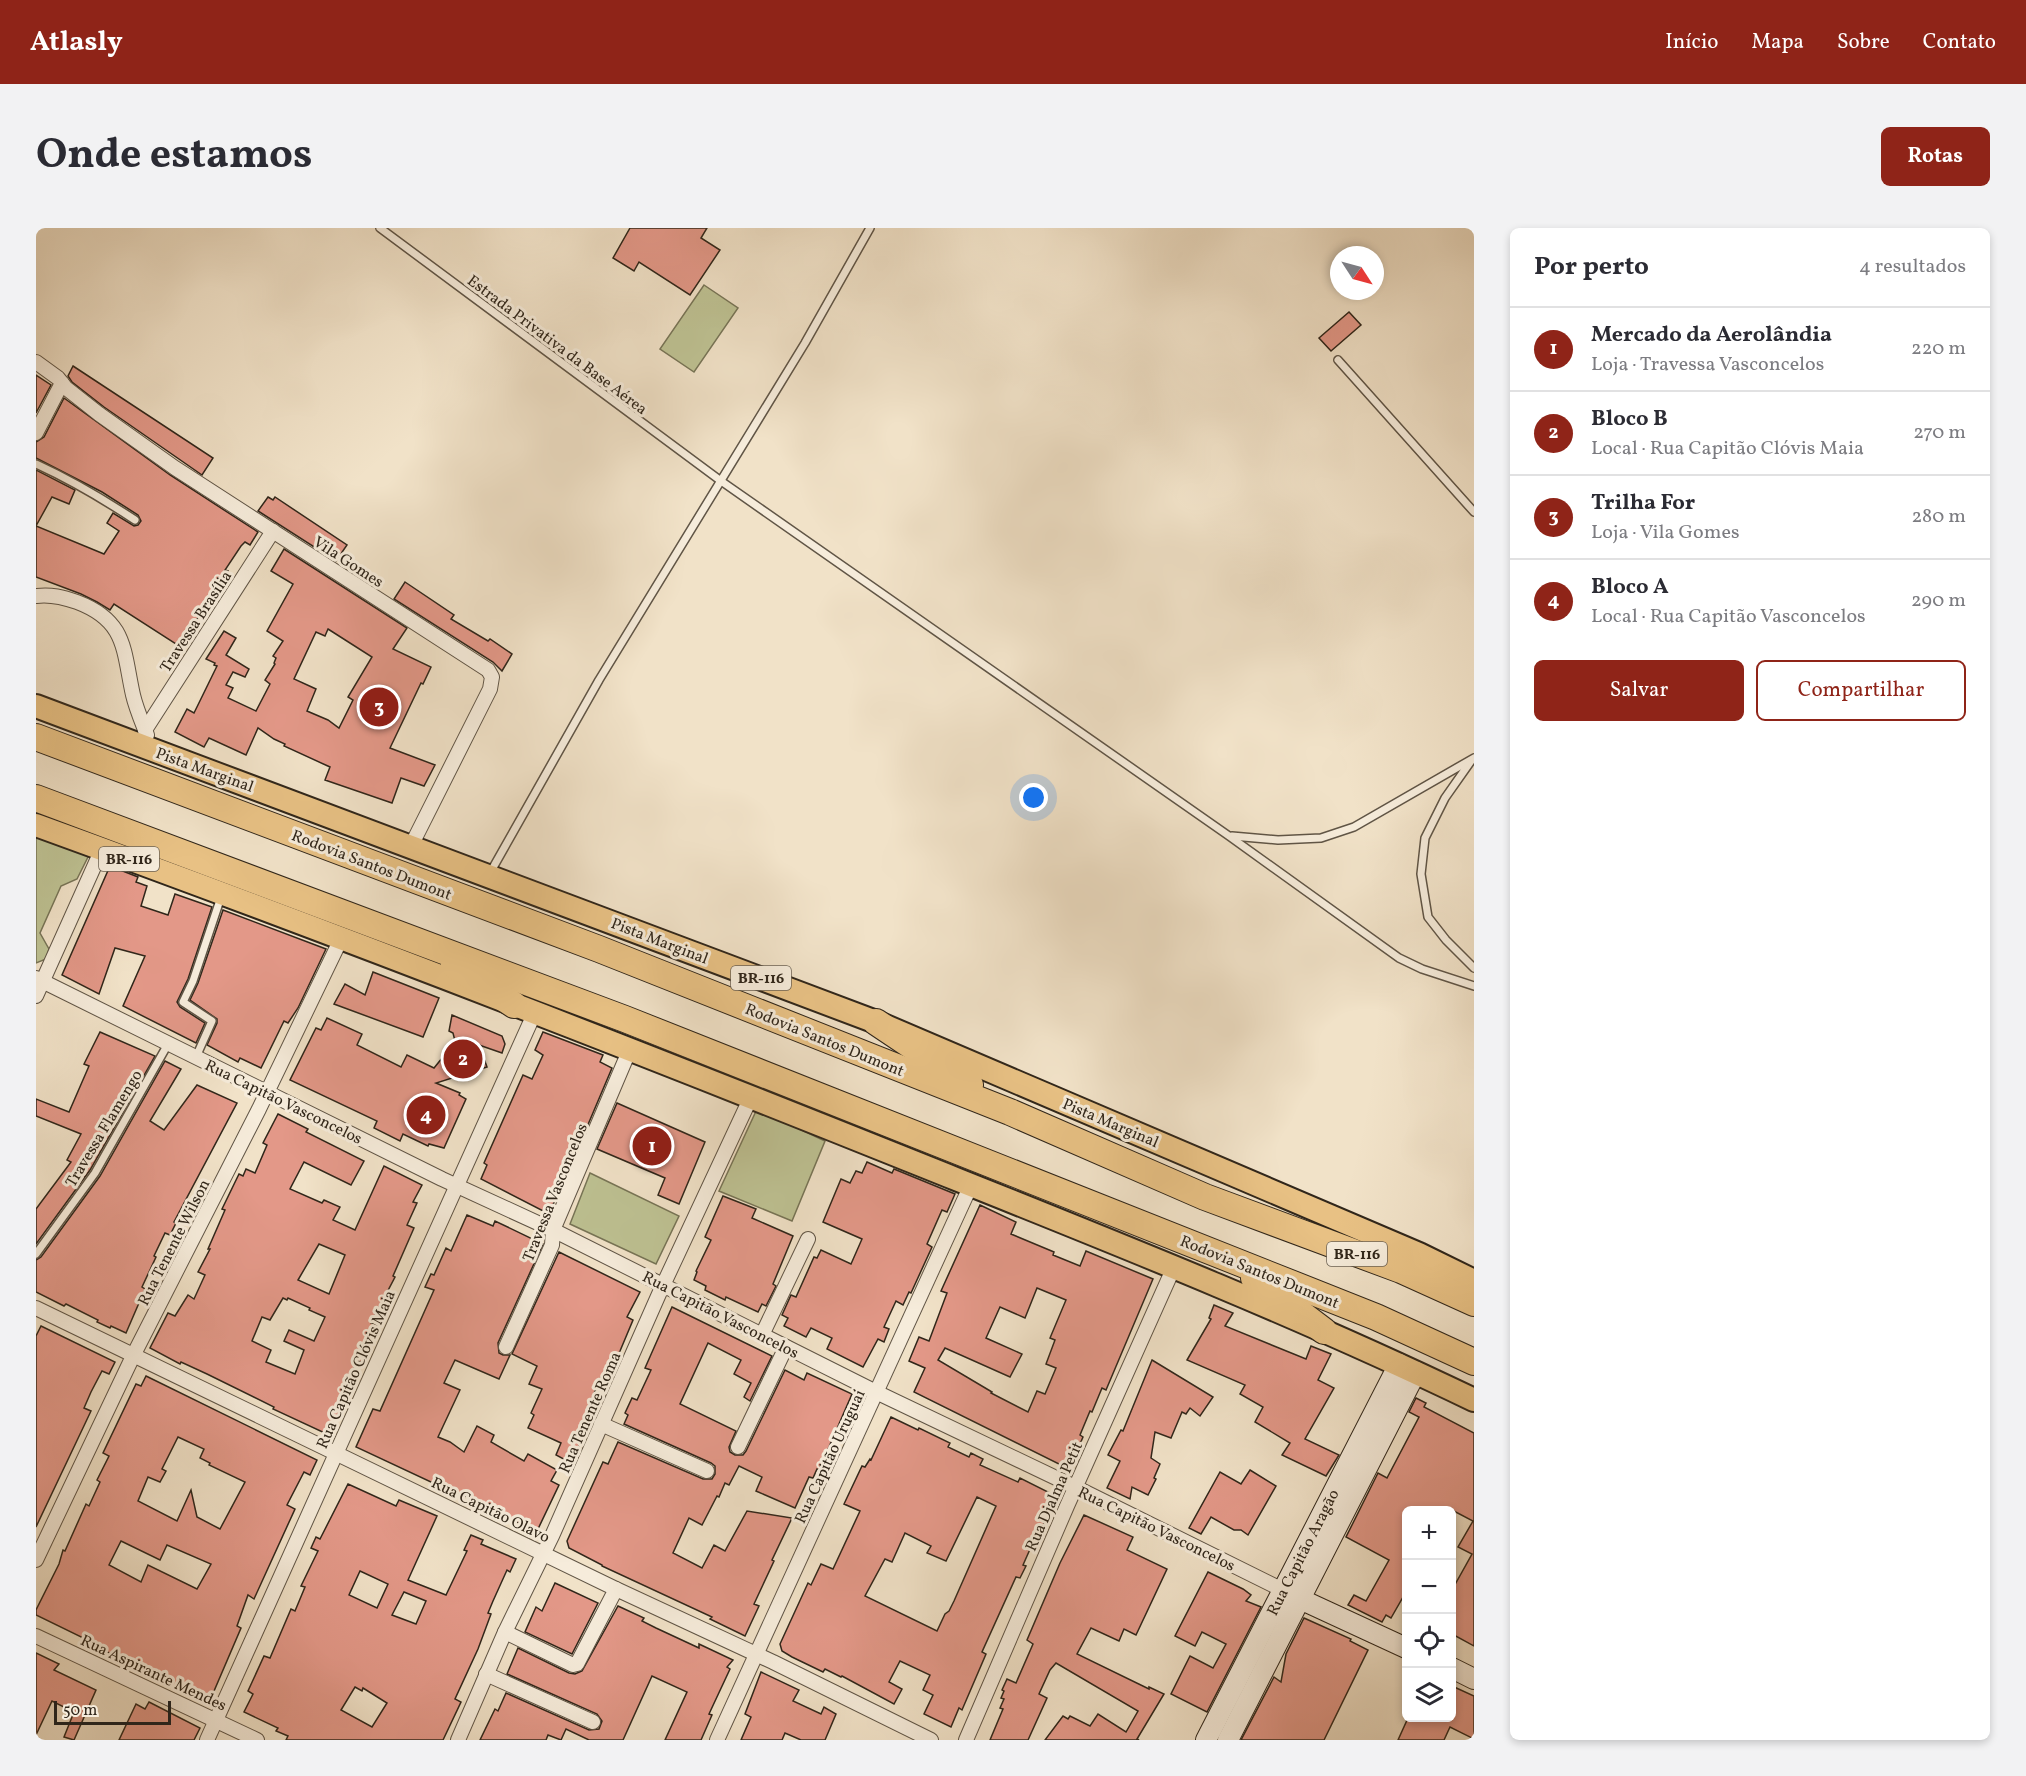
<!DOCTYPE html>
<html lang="pt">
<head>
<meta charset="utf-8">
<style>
	body { margin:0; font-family:Vollkorn,serif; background:#f2f2f3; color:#2b2b33 }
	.controls { position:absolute; right:18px; bottom:18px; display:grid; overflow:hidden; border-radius:9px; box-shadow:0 3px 9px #0003 }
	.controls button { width:54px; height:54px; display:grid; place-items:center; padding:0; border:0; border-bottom:2px solid #e1e1e2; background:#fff; color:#2b2b33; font:30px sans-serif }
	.compass { position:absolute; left:1294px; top:18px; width:54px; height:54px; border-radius:50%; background:#fff; box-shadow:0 3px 9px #0003; rotate:126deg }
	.scale { position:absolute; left:18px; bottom:15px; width:117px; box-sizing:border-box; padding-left:6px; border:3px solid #30261a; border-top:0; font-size:16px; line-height:21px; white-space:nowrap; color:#30261a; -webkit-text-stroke:4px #f6ecdb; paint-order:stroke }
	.you { position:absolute; left:998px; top:570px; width:21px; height:21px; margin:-15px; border:4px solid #fff; border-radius:50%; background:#1a73e8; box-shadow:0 0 0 9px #1a73e833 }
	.badge { display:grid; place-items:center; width:39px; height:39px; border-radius:50%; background:#8f2418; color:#fff; font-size:20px; font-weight:700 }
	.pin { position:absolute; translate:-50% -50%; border:3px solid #fff; box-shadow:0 2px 6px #0006 }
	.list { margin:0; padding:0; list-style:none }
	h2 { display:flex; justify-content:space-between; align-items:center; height:78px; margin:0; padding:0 24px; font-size:26px }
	h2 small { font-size:20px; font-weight:400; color:#7c7c81 }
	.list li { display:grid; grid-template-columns:39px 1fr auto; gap:18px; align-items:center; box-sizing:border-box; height:84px; padding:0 24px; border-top:2px solid #e1e1e2 }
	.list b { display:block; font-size:22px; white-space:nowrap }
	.list p { margin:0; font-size:20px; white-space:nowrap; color:#7c7c81 }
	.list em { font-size:20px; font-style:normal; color:#7c7c81 }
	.actions { display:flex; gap:12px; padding:18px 24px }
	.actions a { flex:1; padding:14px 0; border:2px solid #8f2418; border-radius:9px; text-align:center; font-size:21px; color:#8f2418 }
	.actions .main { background:#8f2418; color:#fff }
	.icon { flex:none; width:33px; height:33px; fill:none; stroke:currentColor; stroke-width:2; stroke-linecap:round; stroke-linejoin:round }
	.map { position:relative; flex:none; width:1438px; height:1512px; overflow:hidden; border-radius:9px }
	header { display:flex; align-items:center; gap:36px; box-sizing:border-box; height:84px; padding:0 30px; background:#8f2418; color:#fff }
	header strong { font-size:28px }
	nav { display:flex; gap:33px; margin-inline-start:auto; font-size:21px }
	.intro { display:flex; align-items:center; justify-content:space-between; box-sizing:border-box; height:144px; padding:0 36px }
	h1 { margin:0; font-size:42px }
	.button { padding:15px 27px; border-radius:9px; background:#8f2418; color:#fff; font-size:21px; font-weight:700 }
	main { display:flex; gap:36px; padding:0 36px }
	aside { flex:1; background:#fff; border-radius:9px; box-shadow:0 3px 9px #0003 }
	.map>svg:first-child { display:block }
</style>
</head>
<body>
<header>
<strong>Atlasly</strong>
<nav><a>Início</a><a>Mapa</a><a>Sobre</a><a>Contato</a></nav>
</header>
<div class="intro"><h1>Onde estamos</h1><a class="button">Rotas</a></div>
<main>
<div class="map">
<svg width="1438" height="1512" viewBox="0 0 1438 1512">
	<rect width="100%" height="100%" fill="#f1e2c8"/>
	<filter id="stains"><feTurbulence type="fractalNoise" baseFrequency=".00333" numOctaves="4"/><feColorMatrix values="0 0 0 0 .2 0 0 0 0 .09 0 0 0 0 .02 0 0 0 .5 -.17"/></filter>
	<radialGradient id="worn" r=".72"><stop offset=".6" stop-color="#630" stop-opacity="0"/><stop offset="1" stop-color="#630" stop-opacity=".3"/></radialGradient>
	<g fill="#bec293" stroke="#777456" stroke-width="1.5">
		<path d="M668 57 702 80 658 144 624 121Z"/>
		<path d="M0 605 48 622 52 629 41 651 25 658 4 705 13 721 10 731 0 735Z"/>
		<path d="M721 881 789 913 756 993 683 963Z"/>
		<path d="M554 945 643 988 620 1036 534 996Z"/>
	</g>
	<g fill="#e39888" stroke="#30261a" stroke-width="1.5" fill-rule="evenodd">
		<path d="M594 0H671L665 10 684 22 654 67 603 34 598 43 577 30Z"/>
		<path d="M1313 84 1325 97 1295 123 1283 110Z"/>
		<path d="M37 138 177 230 166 247 68 179 36 154 32 148Z"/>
		<path d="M0 147 15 157 0 185Z"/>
		<path d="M28 170 134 247 222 304 214 317 209 314 205 318 189 342 192 343 150 408 148 406 143 418 78 376 74 382 61 374 45 366 0 349V242L39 262 33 276 16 269 0 298 68 326 83 303 71 295 77 285 98 298 102 297 105 293 102 287 66 264 0 230V214L8 209Z"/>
		<path d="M232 269 237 272 239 269 311 317 300 333 222 283Z"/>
		<path d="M248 321 371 400 357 421 395 439 387 456 385 455 354 520 399 537 388 558 365 550 356 575 289 552 294 539 248 518 249 516 238 511 222 500 210 527 173 510 168 519 139 504 151 481 158 485 181 438 178 437 179 435 170 431 188 403 200 410 190 427 213 441 209 449 197 444 190 457 197 460 192 470 220 483 234 456 229 452 239 436 238 435 240 430 237 428 247 413 231 403 257 356 235 343ZM292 401 336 429 312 469 317 472 303 500 292 492 271 483 280 461 258 451 280 404 289 408Z"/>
		<path d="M369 354 418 387 415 391 452 413 454 411 476 426 466 443 457 434 358 371Z"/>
		<path d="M74 638 102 649 100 654 111 658 105 678 132 687 139 666 176 679 152 751 141 774 144 779 169 795 160 815 87 778 109 728 79 720 63 766 26 747Z"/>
		<path d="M187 682 290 721 262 780 252 795 248 793 225 840 204 830 202 834 171 817 181 795V791L154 772 162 755Z"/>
		<path d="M337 744 403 770 387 809 298 776 309 756 329 767Z"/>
		<path d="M416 787 466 808 469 816 466 825 443 817 451 839 400 855 424 865 423 867 430 871 408 920 393 916 392 918 367 906 364 913 338 900 341 893 254 852 280 800 285 802 291 790 326 806 321 817 365 839 371 827 398 840 411 824 421 821 417 805 413 803Z"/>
		<path d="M64 804 119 828 54 942 0 1016V981L35 934 31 932 45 906 0 888V871L33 884 53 838 48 836Z"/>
		<path d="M507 804 567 827 564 834 576 840 545 913 542 912 523 953 516 971 519 972 513 986 445 951 451 937 448 935 487 847 496 851 507 827 499 822Z"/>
		<path d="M129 833 145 841 114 893 128 902 161 857 201 875 138 994 140 995 134 1007 129 1005 118 1028 120 1029 106 1059 109 1061 90 1105 75 1098 74 1100 61 1094 62 1092 30 1076 28 1078 0 1064V1032L5 1029 64 948Z"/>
		<path d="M581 875 669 914 643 976 622 967 629 950 561 921Z"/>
		<path d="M242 886 272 901 270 904 328 933 315 957 268 934 254 961 286 975 288 972 304 979 297 992 319 1002 348 938 386 957 377 974 381 975 371 997 378 1000 357 1048 359 1049 335 1095 341 1098 325 1134 322 1133 310 1154 305 1166 310 1169 293 1207 237 1181 238 1179 171 1146 145 1134 144 1136 114 1120 132 1085 139 1088 152 1067 158 1071 169 1047 162 1044 174 1021H172L189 982 186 981 203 946 207 948 210 941 219 945 231 917 227 915ZM283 1016 309 1027 293 1066 262 1052ZM247 1070 251 1072 252 1070 274 1080 273 1082 289 1089 278 1113 253 1102 248 1113 268 1122 259 1146 230 1134 235 1122 216 1113 226 1089 234 1092Z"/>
		<path d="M831 934 856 945 858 941 919 966 911 984 906 982 891 1016 896 1019 875 1065 873 1064 867 1077 860 1073 848 1099 853 1101 848 1114 842 1111 827 1139 791 1121 796 1110 775 1100 770 1109 748 1098 752 1090 746 1087 755 1067 760 1069 778 1029 781 1030 785 1022 815 1036 826 1011 787 994 805 951 814 955 820 943 826 945Z"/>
		<path d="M687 968 720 981 716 990 757 1008 737 1056 740 1058 730 1078 726 1076 722 1084 690 1069 689 1072 669 1062 670 1058 658 1052 661 1044 660 1043 675 1012 669 1009Z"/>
		<path d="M944 977 980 994 975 1006 1018 1024 1017 1027 1044 1038 1050 1023 1117 1051 1070 1162 1066 1160 1056 1184 1054 1183 1044 1207 1047 1209 1033 1241 878 1164 889 1140 873 1133 883 1109 893 1113 911 1065 905 1063ZM1001 1060 1030 1072 1014 1110 1019 1112 1010 1136 1020 1140 1009 1166 1001 1163 992 1184 955 1165 956 1164 902 1132 909 1120 974 1149 986 1126 950 1110 964 1079 989 1090Z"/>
		<path d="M431 987 457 998 459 993 507 1016 462 1115 463 1125 467 1127H474L463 1151 419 1132 408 1155 424 1162 402 1209 414 1214 428 1224 441 1198 458 1207 455 1214 488 1233 492 1226 521 1242 515 1253 523 1257 502 1301H495L413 1260 412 1262 320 1219 337 1181 344 1183 398 1062 389 1059 395 1046 398 1047 410 1020 415 1023Z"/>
		<path d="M523 1024 604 1064 591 1089 597 1092 584 1123 570 1151 565 1149 550 1184 555 1186 550 1198 552 1199 535 1235 520 1227 525 1215 492 1200 498 1187 495 1185 506 1161 493 1156 501 1138 476 1126Z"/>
		<path d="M1178 1077 1197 1085 1189 1098 1270 1131 1275 1118 1295 1126 1282 1152 1298 1160 1269 1211 1303 1227 1290 1248 1246 1227 1254 1215 1219 1194 1227 1179 1204 1166 1209 1157 1151 1132 1175 1091 1173 1090Z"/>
		<path d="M636 1079 736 1128 714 1173 708 1169 715 1155 698 1146 705 1132 672 1115 644 1176 700 1203 693 1219 694 1224 699 1227H707L710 1223 749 1142 768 1152 771 1145 816 1166 783 1242 781 1241 777 1250 773 1249 759 1280 720 1263 726 1249 703 1238 693 1257 689 1255 683 1269 681 1268 666 1297 653 1290 637 1325 666 1340 678 1317 689 1323 711 1283 756 1290 736 1332 738 1333 718 1376 723 1378 709 1408 674 1391 676 1389 566 1338V1337L533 1320 531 1313 567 1234 572 1236 582 1214 667 1251H676L679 1246V1238L675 1235 588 1196 592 1187 589 1185 596 1170 601 1172 615 1142 609 1140Z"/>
		<path d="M5 1098 79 1134 73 1146 66 1143 55 1164 48 1180 55 1183 0 1299V1108Z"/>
		<path d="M1116 1132 1177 1169 1164 1188 1154 1180 1150 1186 1146 1184 1135 1210 1119 1204 1115 1230 1124 1236 1118 1250 1120 1251 1112 1267 1096 1259 1094 1271 1071 1260 1084 1233 1072 1227 1085 1202 1087 1203Z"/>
		<path d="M110 1148 281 1232 274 1247 268 1244 251 1277 259 1281 218 1371 212 1367 201 1398 205 1400 175 1470 166 1472 103 1441 104 1438 81 1426 80 1428 69 1423 70 1421 0 1387V1382L23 1336 27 1322 29 1323 50 1276 53 1278 64 1254 61 1252 73 1228 67 1225 100 1156 105 1158ZM142 1209 168 1221 164 1230 174 1235 173 1237 209 1254 184 1301 161 1289 155 1262 141 1293 102 1273 112 1249 124 1254 130 1243 126 1241ZM85 1313 124 1332 131 1317 175 1336 161 1361 112 1337 105 1354 73 1337Z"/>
		<path d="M1380 1170 1390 1175 1388 1179 1438 1205V1418L1416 1406V1362L1436 1326 1422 1319 1437 1293 1416 1282H1371V1362L1355 1390 1350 1387 1346 1394 1312 1377 1318 1367 1330 1373 1353 1332 1310 1309 1342 1245 1351 1250 1383 1189 1373 1184Z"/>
		<path d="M855 1189 882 1202 883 1200 914 1215 912 1219 933 1229 935 1225 947 1231 944 1237 982 1254 984 1250 1018 1267 1012 1279 1015 1280 1005 1302 1003 1301 987 1337 990 1338 984 1350 980 1349 946 1424 950 1426 926 1482 923 1480 915 1499 888 1486 897 1467 887 1462 894 1447 864 1433 853 1454 866 1461 858 1476 806 1448 805 1449 789 1441 787 1444 756 1429 746 1423 744 1416 772 1355 775 1357 785 1336 797 1341 824 1283 808 1276 826 1238 829 1239 834 1231 835 1232ZM941 1269 960 1278 918 1373 913 1383 909 1386 901 1403 829 1368 849 1331 856 1334 869 1305 895 1318 891 1325 910 1333Z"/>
		<path d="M1214 1242 1240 1258 1212 1307 1205 1302H1198L1175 1289 1165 1306 1153 1300 1184 1244 1205 1256Z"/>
		<path d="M312 1256 360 1278 363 1272 401 1288 372 1352 410 1367 431 1323 428 1322 435 1307 447 1312 445 1316 480 1331 474 1344 471 1342 457 1373 452 1385 455 1386 442 1421 419 1471 425 1474 407 1512H250L252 1508 240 1503 242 1500 208 1484 217 1466 212 1463 228 1428 234 1430 255 1381 259 1383 269 1359 265 1358 282 1323 275 1320 280 1309 284 1311ZM324 1343 352 1356 341 1380 313 1367ZM368 1364 390 1373 380 1396 356 1387ZM319 1459 326 1463 327 1460 351 1475 336 1499 305 1482Z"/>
		<path d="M1048 1287 1097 1309 1091 1322 1131 1341 1100 1407 1088 1401 1083 1413 1055 1400 1041 1426 1113 1461V1459L1128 1466 1101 1511 1103 1512H1009L1027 1488 1032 1491 1034 1488 1054 1498 1062 1486 1090 1504 1102 1483 1020 1435 1014 1442 1003 1466 1011 1470 992 1512H954L967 1481 964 1480 968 1471 965 1470 968 1463 966 1462 971 1451 980 1455 997 1416 991 1412 1024 1335Z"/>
		<path d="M1172 1344 1207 1361 1215 1367 1210 1373 1225 1379 1171 1484 1135 1466 1154 1428 1177 1440 1190 1416 1166 1404 1159 1418 1139 1408Z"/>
		<path d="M519 1355 562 1375 536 1426 489 1404 500 1379 506 1383Z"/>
		<path d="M582 1378 608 1390 606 1393 620 1400 663 1420V1416L697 1432 691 1439 694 1441 673 1486 676 1487 665 1512H629L651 1464 616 1448 587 1512H553L530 1501 525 1512 512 1507 510 1512H444L459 1481 462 1483 470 1465 553 1502 563 1501 566 1493 561 1486 471 1446 482 1420 533 1445 539 1446 546 1443Z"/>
		<path d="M1268 1390 1315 1411 1314 1413 1332 1422 1288 1512H1205L1238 1449 1245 1454 1250 1426Z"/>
		<path d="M0 1425 23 1436 18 1442 60 1462 38 1512 28 1509 38 1484 16 1473 0 1507Z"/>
		<path d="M725 1444 763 1462 757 1473 785 1486 788 1479 800 1486 789 1512H765L749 1505 746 1512H705L715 1489 709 1486Z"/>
		<path d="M1416 1458 1438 1468V1511L1414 1499 1408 1512H1362L1372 1490H1416Z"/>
		<path d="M113 1474 164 1500 158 1512H83L100 1476 109 1481Z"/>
	</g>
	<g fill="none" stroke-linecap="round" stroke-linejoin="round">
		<defs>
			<g id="lane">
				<path d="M344 0 685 253 1193 608 1363 730 1386 741 1438 758"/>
				<path d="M1302 132 1438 284"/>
				<path d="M0 236C35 252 67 271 99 292"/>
				<path d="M1435 533 1409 570 1389 610 1385 646 1392 689 1410 712 1438 740"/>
				<path d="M1196 608 1242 612 1285 610 1318 599 1438 530"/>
				<path d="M454 645 563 452 769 115 834 0"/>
				<path d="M160 829 176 793 147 774 157 753 185 669"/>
				<path d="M0 1026 59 945 132 816"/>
			</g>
			<g id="street">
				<path d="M0 134 22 150 30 160 63 186 139 240 452 442 456 449 454 461 375 618"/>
				<path d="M0 205 26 155"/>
				<path d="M0 368C15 366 27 369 41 374 91 393 87 422 97 467 100 480 106 494 111 507"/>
				<path d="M109 502 237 303"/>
				<path d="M0 750 406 951 517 1002 840 1164 1039 1259 1253 1365"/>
				<path d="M0 768 66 621"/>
				<path d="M0 1080 580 1361 737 1434 895 1512"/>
				<path d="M726 1107 772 1011"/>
				<path d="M470 1119 516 1017 517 1002 594 821"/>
				<path d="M565 1196 671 1243"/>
				<path d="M702 1219 750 1119"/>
				<path d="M0 1332 98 1126 223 881 305 711"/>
				<path d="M469 1404 537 1437 541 1436 580 1361"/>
				<path d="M0 1408 221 1512"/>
				<path d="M450 1446 557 1494"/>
				<path d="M171 1512 499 784"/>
				<path d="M422 1512 469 1404 516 1308 623 1066 715 869"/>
				<path d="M681 1512 935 957"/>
				<path d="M930 1512 1031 1278 1138 1039"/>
			</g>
			<g id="secondary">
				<path d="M1264 1371 1370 1420"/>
				<path d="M1416 1440 1438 1451"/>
				<path d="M1170 1512 1363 1136"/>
				<path d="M1192 1512 1380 1144"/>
			</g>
			<g id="primary">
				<path d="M0 478 840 794 1383 1026 1438 1053"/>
				<path d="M0 597C290 702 578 814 865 929 1057 1006 1251 1082 1438 1172"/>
			</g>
			<g id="highway">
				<path d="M0 509 563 721 974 884 1169 969 1365 1042 1438 1075"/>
				<path d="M0 570 589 791 1340 1089 1438 1134"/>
				<path d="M418 737 478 777"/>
				<path d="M840 794 934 857"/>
				<path d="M1218 1050 1288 1103"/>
			</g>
		</defs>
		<use href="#lane" stroke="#605546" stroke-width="10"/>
		<use href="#street" stroke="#605546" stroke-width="16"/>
		<use href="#secondary" stroke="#30261a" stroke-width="22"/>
		<use href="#primary" stroke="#30261a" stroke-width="26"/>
		<use href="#highway" stroke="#30261a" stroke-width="28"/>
		<use href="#lane" stroke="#f6ecdb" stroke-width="7"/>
		<use href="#street" stroke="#f6ecdb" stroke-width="14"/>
		<use href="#secondary" stroke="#f6ecdb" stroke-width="20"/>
		<use href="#primary" stroke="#e8c184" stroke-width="22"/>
		<use href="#highway" stroke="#e8c184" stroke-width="26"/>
	</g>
	<g text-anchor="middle" stroke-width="6" stroke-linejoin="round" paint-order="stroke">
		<g fill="#f6ecdb" stroke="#6b6154" stroke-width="1.5">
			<rect x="63" y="619" width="60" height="24" rx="4.5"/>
			<rect x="695" y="738" width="60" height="24" rx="4.5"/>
			<rect x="1291" y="1014" width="60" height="24" rx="4.5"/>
		</g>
		<g font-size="15" font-weight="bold" fill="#30261a">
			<text x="93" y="636">BR-116</text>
			<text x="725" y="755">BR-116</text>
			<text x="1321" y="1031">BR-116</text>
		</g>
		<g font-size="16" fill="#30261a" stroke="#f6ecdb">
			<text transform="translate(522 116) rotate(37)" y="6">Estrada Privativa da Base Aérea</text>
			<text transform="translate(313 333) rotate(33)" y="6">Vila Gomes</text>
			<text transform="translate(159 393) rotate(-57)" y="6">Travessa Brasília</text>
			<text transform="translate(169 541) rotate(20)" y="6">Pista Marginal</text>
			<text transform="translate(336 636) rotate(21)" y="6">Rodovia Santos Dumont</text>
			<text transform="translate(624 712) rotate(21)" y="6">Pista Marginal</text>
			<text transform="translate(789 811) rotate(22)" y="6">Rodovia Santos Dumont</text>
			<text transform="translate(248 873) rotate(26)" y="6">Rua Capitão Vasconcelos</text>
			<text transform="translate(1075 894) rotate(23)" y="6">Pista Marginal</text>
			<text transform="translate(67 900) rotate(-59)" y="6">Travessa Flamengo</text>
			<text transform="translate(518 964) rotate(-68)" y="6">Travessa Vasconcelos</text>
			<text transform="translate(137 1014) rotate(-63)" y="6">Rua Tenente Wilson</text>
			<text transform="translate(1224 1043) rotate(22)" y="6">Rodovia Santos Dumont</text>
			<text transform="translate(685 1086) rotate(27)" y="6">Rua Capitão Vasconcelos</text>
			<text transform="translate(319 1141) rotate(-66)" y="6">Rua Capitão Clóvis Maia</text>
			<text transform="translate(553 1184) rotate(-66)" y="6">Rua Tenente Roma</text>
			<text transform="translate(793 1228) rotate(-65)" y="6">Rua Capitão Uruguai</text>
			<text transform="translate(1017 1268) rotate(-66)" y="6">Rua Djalma Petit</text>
			<text transform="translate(455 1281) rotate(26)" y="6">Rua Capitão Olavo</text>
			<text transform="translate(1121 1300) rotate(26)" y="6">Rua Capitão Vasconcelos</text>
			<text transform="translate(1266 1324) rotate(-63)" y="6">Rua Capitão Aragão</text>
			<text transform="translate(118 1444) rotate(25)" y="6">Rua Aspirante Mendes</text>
		</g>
	</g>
	<rect width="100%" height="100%" filter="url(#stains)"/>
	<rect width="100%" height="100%" fill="url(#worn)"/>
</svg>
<div class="controls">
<button>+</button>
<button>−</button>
<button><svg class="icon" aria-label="locate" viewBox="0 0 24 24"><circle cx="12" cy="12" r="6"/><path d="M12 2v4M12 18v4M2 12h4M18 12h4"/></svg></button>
<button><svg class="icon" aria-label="layers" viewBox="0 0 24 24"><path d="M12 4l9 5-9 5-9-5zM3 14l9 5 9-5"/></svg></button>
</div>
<svg class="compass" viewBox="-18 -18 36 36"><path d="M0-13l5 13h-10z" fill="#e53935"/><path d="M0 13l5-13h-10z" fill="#7c7c81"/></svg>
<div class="scale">50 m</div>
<div class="you"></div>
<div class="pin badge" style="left:616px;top:918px">1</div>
<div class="pin badge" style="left:427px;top:831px">2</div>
<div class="pin badge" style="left:343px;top:479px">3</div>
<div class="pin badge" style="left:390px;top:887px">4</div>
</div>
<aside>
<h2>Por perto<small>4 resultados</small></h2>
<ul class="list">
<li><span class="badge">1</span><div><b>Mercado da Aerolândia</b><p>Loja · Travessa Vasconcelos</p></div><em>220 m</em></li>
<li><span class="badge">2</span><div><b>Bloco B</b><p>Local · Rua Capitão Clóvis Maia</p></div><em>270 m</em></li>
<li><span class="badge">3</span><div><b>Trilha For</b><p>Loja · Vila Gomes</p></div><em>280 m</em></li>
<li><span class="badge">4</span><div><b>Bloco A</b><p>Local · Rua Capitão Vasconcelos</p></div><em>290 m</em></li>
</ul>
<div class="actions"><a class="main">Salvar</a><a>Compartilhar</a></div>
</aside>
</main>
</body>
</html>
